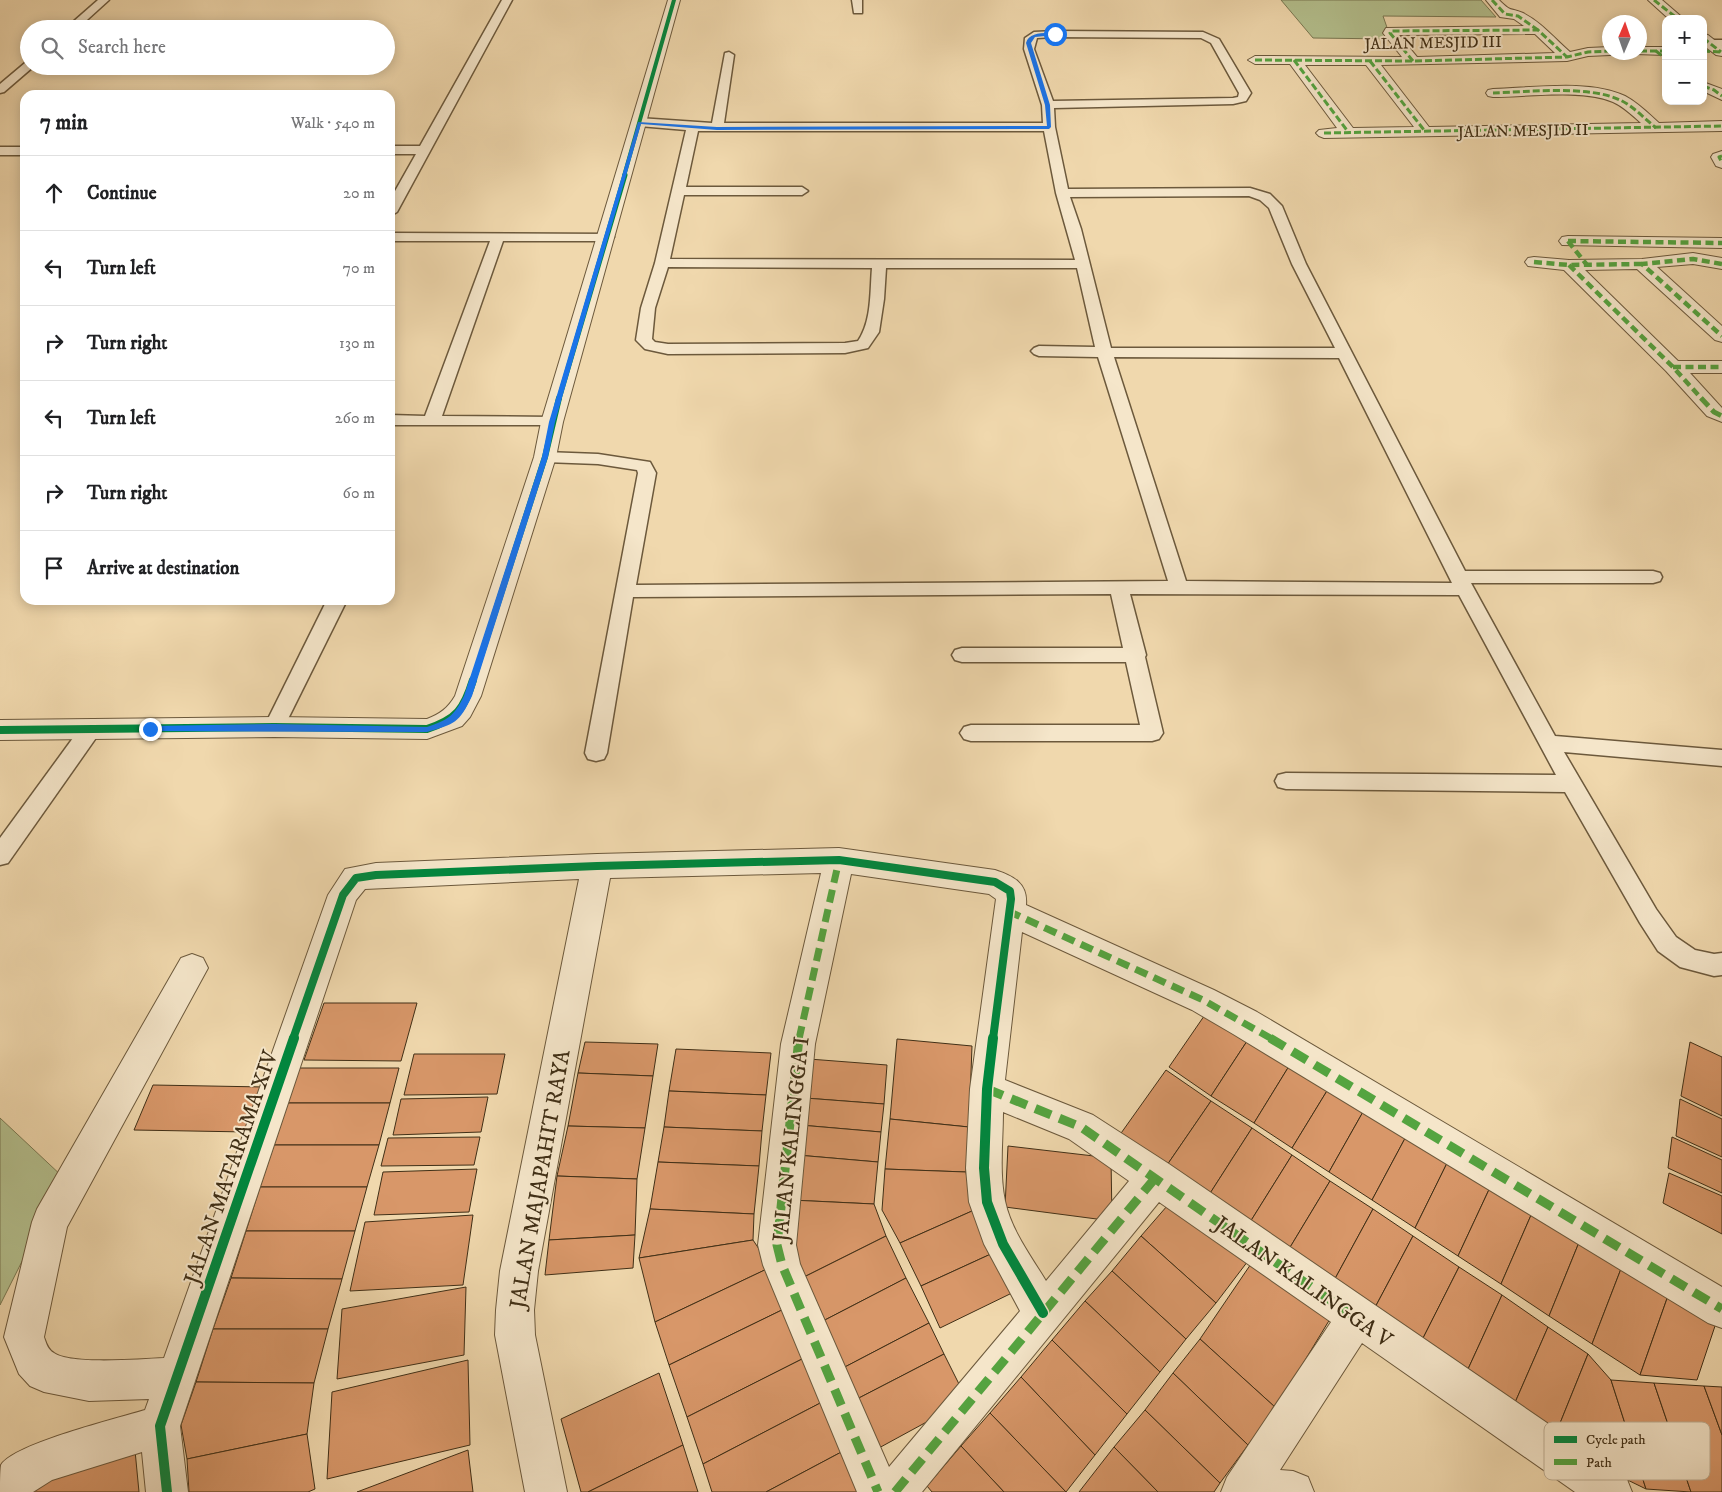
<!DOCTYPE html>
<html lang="en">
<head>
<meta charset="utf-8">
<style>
	body { margin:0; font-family:"IM FELL DW Pica",serif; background:#f2f2f2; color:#202124 }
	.controls { position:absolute; right:15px; top:15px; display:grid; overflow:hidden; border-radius:10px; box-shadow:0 2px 12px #0003 }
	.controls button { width:45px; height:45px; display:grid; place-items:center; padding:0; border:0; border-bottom:1px solid #e0e0e0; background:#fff; color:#202124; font:25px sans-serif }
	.compass { position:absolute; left:1602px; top:15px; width:45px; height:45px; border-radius:50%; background:#fff; box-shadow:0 2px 12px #0003; rotate:2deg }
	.stop { position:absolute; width:15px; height:15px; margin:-11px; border:4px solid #1a73e8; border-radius:50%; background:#fff }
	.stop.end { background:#1a73e8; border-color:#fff; box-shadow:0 1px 5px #0008 }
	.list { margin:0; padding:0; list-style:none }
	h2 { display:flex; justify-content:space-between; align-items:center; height:65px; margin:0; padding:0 20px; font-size:21px }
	h2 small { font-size:16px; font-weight:400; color:#757577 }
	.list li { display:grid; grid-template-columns:32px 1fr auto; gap:15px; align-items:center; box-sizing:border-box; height:75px; padding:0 20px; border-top:1px solid #e0e0e0 }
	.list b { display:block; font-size:19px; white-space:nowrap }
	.list em { font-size:16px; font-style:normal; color:#757577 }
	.icon { flex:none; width:28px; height:28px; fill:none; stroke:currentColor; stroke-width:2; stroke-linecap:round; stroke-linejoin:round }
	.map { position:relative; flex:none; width:1722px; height:1492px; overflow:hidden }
	.search { position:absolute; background:#fff; box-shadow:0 2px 12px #0003; left:20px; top:20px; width:375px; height:55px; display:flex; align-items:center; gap:12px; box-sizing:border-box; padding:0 18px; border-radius:28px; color:#757577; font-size:19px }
	.panel { position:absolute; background:#fff; box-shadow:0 2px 12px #0003; left:20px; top:90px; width:375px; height:515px; border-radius:15px }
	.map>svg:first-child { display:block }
</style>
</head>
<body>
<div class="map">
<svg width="1722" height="1492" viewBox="0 0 1722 1492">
	<rect width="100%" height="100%" fill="#f0d8ad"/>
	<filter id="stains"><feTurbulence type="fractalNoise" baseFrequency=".004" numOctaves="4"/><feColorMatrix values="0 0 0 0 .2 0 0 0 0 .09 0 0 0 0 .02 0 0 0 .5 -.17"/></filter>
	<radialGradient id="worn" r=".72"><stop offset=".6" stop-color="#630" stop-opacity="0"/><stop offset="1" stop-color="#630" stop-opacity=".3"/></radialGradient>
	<g fill="#b4c08e" stroke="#7a7852">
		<path d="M1281 0H1481L1496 17 1383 16 1391 39 1313 38Z"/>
		<path d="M0 1118 64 1178 0 1305Z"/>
	</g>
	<g fill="#d89769" stroke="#402f16">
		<path d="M324 1003H417L401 1061 304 1060Z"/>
		<path d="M1211 1006 1253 1032 1211 1096 1169 1067Z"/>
		<path d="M1253 1032 1294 1058 1254 1123 1211 1096Z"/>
		<path d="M897 1039 972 1046 969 1127 890 1119Z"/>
		<path d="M585 1042 658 1044 653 1076 578 1073Z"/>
		<path d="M1690 1042 1722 1057V1116L1681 1096Z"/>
		<path d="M676 1049 771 1053 766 1095 669 1091Z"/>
		<path d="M414 1054H505L497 1094 404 1095Z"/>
		<path d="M1294 1058 1333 1081 1292 1148 1254 1123Z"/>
		<path d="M809 1059 887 1065 884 1104 805 1098Z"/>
		<path d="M299 1068H399L390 1103H288Z"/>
		<path d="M1166 1070 1211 1101 1165 1168 1119 1136Z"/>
		<path d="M578 1073 653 1076 645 1128 568 1126Z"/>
		<path d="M1333 1081 1368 1103 1329 1172 1292 1148Z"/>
		<path d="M153 1085 264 1087 247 1132 134 1130Z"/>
		<path d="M669 1091 766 1095 762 1131 664 1127Z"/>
		<path d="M488 1097 481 1132 393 1135 401 1099Z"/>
		<path d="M805 1098 884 1104 881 1132 800 1125Z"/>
		<path d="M1680 1099 1722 1119V1157L1676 1136Z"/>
		<path d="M1211 1101 1252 1128 1207 1198 1165 1168Z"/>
		<path d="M288 1103H390L379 1145H274Z"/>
		<path d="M1368 1103 1410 1129 1372 1200 1329 1172Z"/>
		<path d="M890 1119 969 1127 966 1172 885 1169Z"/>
		<path d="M800 1125 881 1132 878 1162 797 1155Z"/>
		<path d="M568 1126 645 1128 637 1179 557 1176Z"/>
		<path d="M664 1127 762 1131 759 1166 658 1162Z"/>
		<path d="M1252 1128 1292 1155 1247 1227 1207 1198Z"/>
		<path d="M1410 1129 1451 1155 1415 1228 1372 1200Z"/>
		<path d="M480 1137 474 1165 381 1166 388 1138Z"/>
		<path d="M1672 1137 1722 1160V1193L1668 1168Z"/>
		<path d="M274 1145H379L367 1187H260Z"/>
		<path d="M1008 1146 1111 1158 1112 1221 1005 1207Z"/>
		<path d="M797 1155 878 1162 874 1204 791 1200Z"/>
		<path d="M1292 1155 1330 1181 1286 1254 1247 1227Z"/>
		<path d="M1451 1155 1493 1181 1458 1256 1415 1228Z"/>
		<path d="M658 1162 759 1166 754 1214 650 1209Z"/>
		<path d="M477 1169 469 1212 374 1215 383 1172Z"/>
		<path d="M885 1169 966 1172 972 1211 900 1243 882 1210Z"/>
		<path d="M1669 1173 1722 1196V1234L1663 1203Z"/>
		<path d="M557 1176 637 1179 635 1235 549 1240Z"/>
		<path d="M1330 1181 1373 1209 1331 1286 1286 1254Z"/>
		<path d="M1493 1181 1535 1206 1501 1284 1458 1256Z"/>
		<path d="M260 1187H367L355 1231H246Z"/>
		<path d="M1174 1198 1248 1261 1216 1303 1141 1236Z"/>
		<path d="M791 1200 874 1204 886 1236 802 1278 784 1232Z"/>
		<path d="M1535 1206 1582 1235 1549 1316 1501 1284Z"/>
		<path d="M650 1209 754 1214 753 1240 639 1258Z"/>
		<path d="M1373 1209 1413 1236 1371 1315 1331 1286Z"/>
		<path d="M972 1211 993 1253 921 1286 900 1243Z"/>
		<path d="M473 1215 463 1285 350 1291 365 1222Z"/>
		<path d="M246 1231H355L342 1279 231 1278Z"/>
		<path d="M635 1235 633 1268 545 1275 549 1240Z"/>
		<path d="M1582 1235 1624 1261 1592 1344 1549 1316Z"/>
		<path d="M886 1236 906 1278 821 1322 802 1278Z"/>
		<path d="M1141 1236 1216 1303 1186 1339 1112 1271Z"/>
		<path d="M1413 1236 1459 1267 1418 1348 1371 1315Z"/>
		<path d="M753 1240 771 1267 655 1322 639 1258Z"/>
		<path d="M993 1253 1014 1292 940 1328 921 1286Z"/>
		<path d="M1255 1258 1330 1319 1276 1408 1200 1339Z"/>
		<path d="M1624 1261 1670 1290 1640 1375 1592 1344Z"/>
		<path d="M771 1267 788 1307 669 1365 655 1322Z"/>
		<path d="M1459 1267 1502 1295 1463 1380 1418 1348Z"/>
		<path d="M1112 1271 1186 1339 1160 1372 1085 1301Z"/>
		<path d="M231 1278 342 1279 328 1329H213Z"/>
		<path d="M906 1278 929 1323 841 1369 821 1322Z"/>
		<path d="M466 1287 464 1355 337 1379 342 1309Z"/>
		<path d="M1670 1290 1718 1317 1697 1380 1640 1375Z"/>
		<path d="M1502 1295 1548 1327 1510 1414 1463 1380Z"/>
		<path d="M1085 1301 1160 1372 1127 1414 1052 1340Z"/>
		<path d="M788 1307 808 1356 687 1417 669 1365Z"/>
		<path d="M929 1323 944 1354 855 1400 841 1369Z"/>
		<path d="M1548 1327 1588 1354 1552 1443 1510 1414Z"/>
		<path d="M213 1329H328L314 1383 196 1382Z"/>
		<path d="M1200 1339 1276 1408 1248 1445 1173 1373Z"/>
		<path d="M1052 1340 1127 1414 1095 1455 1021 1377Z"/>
		<path d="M944 1354 967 1400 877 1449 855 1400Z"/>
		<path d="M1588 1354 1611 1380 1646 1489 1552 1443Z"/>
		<path d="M808 1356 826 1400 703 1464 687 1417Z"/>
		<path d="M468 1360 470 1445 327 1479 332 1392Z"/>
		<path d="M659 1373 683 1445 588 1492H581L561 1419Z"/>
		<path d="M1173 1373 1248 1445 1220 1483 1145 1410Z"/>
		<path d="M1021 1377 1095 1455 1066 1492 990 1413Z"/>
		<path d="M1611 1380 1654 1383 1691 1492 1646 1489Z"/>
		<path d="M196 1382 314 1383 307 1434 187 1459 181 1425Z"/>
		<path d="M1654 1383 1704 1386 1722 1435V1492H1691Z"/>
		<path d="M1704 1386 1722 1387V1435Z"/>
		<path d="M826 1400 847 1449 766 1492H712L703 1464Z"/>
		<path d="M1145 1410 1220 1483 1214 1492H1158L1114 1447Z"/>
		<path d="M990 1413 1066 1492H1004L961 1446Z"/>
		<path d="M307 1434 315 1489 308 1492H189L187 1459Z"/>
		<path d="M134 1440 139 1492H28V1489Z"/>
		<path d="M683 1445 698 1492H588Z"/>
		<path d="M961 1446 1004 1492H932L927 1486Z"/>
		<path d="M1114 1447 1158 1492H1079Z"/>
		<path d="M847 1449 865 1492H766Z"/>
		<path d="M468 1450 473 1492H357Z"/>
	</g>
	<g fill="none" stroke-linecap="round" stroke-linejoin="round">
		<defs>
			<g id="service">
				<path d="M98 0H109L77 29H65Z"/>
				<path d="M502 0H512L397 212 390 216V200L416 154H390V146H420Z"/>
				<path d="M852 0H862V13H854Z"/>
				<path d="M1055 31 1203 32 1219 39 1251 93 1246 101 1233 104 1054 108 1055 127 1068 189 1250 188 1270 194 1282 206 1306 264 1465 571H1653L1660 573 1662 577 1660 581 1653 583H1471L1555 736 1722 750V766L1564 752 1656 909 1676 937 1695 950 1714 954 1722 953V975L1714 976 1680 967 1658 951 1640 923 1565 792 1286 789 1278 787 1275 781 1278 775 1286 773 1556 775 1459 595 1130 594 1146 655 1145 657 1163 733 1159 739 1152 741H971L964 739 960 733 964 727 971 725H1140L1126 662H962L955 660 952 655 955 650 962 648H1123L1111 594 633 597 607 753 604 759 596 761 588 759 585 753 638 473 637 470 598 464 545 462 539 461 537 457 539 453 545 452 598 454 650 462 656 473 636 585 1168 581 1098 357 1039 356 1034 354 1031 351 1034 348 1039 346 1095 347 1077 268H886L884 299 879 332 868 348 845 353 668 354 645 349 636 340 641 308 655 263 686 130 639 126 633 122 639 118 712 123 725 53 729 52 734 55 724 123H1043L1042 105 1024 49 1025 38 1034 32ZM1055 37 1201 38 1211 43 1239 93 1238 97 1233 98 1053 101 1034 49 1037 38ZM698 131H1044L1056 193 1075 260 670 259 684 195H802L808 191 802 187H686ZM1249 196 1260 200 1269 208 1292 264 1335 348H1111L1081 229 1070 197ZM668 267 872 268C870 291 872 321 858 341L845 343 668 344 655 342 652 339 655 308ZM1114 357 1339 358 1452 583 1186 581Z"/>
				<path d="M1709 40H1722V46L1705 45 1704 43Z"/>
				<path d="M29 62V66L33 67 4 92 0 93V84L25 63Z"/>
				<rect x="0" y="147" width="25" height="8"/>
				<path d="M390 233 612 234 614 237 607 241H503L442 416 552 417 558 419 560 422 558 425H390V415L425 416 490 241H390Z"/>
				<path d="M327 600H347L281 733 274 735 267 733 264 727Z"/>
				<path d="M91 721 98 723 101 729 98 735 8 863 0 865V838L84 723Z"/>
			</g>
			<g id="minor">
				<path d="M668 0H680L563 422 556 457 481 696 470 717 462 726 427 739 274 737 0 740V720L274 717 427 719C440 714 448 708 455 696L534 457 541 422Z"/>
				<path d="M1486 0H1499C1512 13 1509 7 1523 13 1541 22 1555 39 1570 52L1588 48 1610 47V52H1616L1610 55 1588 56 1567 61 1381 65 1429 127 1641 123C1632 115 1624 107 1613 102 1583 89 1526 97 1493 97L1488 96 1486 93 1488 90 1493 89C1532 88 1589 79 1625 96 1638 103 1648 113 1659 123L1722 121V131L1324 138 1319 136 1316 133 1319 130 1337 128 1290 64H1255L1248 60 1255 56 1402 57 1383 33 1386 28 1524 26 1514 19 1500 17ZM1535 34 1555 53 1417 57 1399 35ZM1305 65H1366L1414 127 1353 128Z"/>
				<path d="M1648 0H1662L1684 19H1669Z"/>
				<path d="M1703 34 1708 35 1722 46V56L1716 55 1703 45Z"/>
				<path d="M1640 47H1666V55L1635 54 1634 52H1640Z"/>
				<path d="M1703 82 1722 89V100L1703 91Z"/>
				<path d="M1722 151V168L1716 166 1711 157 1713 154Z"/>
				<path d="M1568 236 1722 238V248L1562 245 1559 241 1562 237Z"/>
				<path d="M1693 253 1722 258V269L1693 264 1657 267 1722 326V342L1715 340 1637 269 1585 270 1678 361H1722V373H1690L1722 408V422L1707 416 1666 371 1564 270 1528 266 1525 262 1528 258 1534 257 1569 260 1642 259Z"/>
				<path d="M839 848 995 870C1013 876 1028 883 1026 905L1214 990 1257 1012 1722 1287V1328L1708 1323 1233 1034 1192 1010 1022 932 1005 1080 1093 1115 1169 1164 1626 1477 1632 1492H1575L1362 1343 1280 1470 1293 1471 1308 1477 1314 1492H1221L1227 1477 1331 1322 1159 1202 922 1492H857L763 1265 758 1245 781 1044 821 873 610 878 538 1271 534 1310 535 1335 567 1492H525L495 1335 496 1310 500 1271 579 879 365 889 356 900 180 1426 188 1492H146L142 1452 52 1480 33 1492H0C0 1485 0 1471 1 1465 13 1444 119 1418 145 1410L149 1399 89 1401 44 1392 30 1386 19 1374 4 1337 32 1222 37 1209 181 958 192 954 203 958 208 968 67 1227 44 1337C46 1343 48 1350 54 1353 71 1365 140 1359 164 1358L328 895 345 869 376 863 597 854ZM851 874 989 894 996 899 970 1089 966 1168 969 1202 984 1244 1020 1311 889 1467 800 1264 796 1245 815 1044ZM1003 1112 1069 1139 1129 1181 1046 1281C1031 1256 1011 1230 1005 1201 999 1172 1003 1141 1003 1112Z"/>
			</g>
		</defs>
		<use href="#service" stroke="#6c593c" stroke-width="3"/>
		<use href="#minor" stroke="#6c593c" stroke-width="2"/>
		<use href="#service" fill="#f5e6ca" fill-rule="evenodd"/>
		<use href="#minor" fill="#f5e6ca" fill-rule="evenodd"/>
		<g stroke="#54a440" stroke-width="3" stroke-dasharray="7 3" stroke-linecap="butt">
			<path d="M1492 0 1505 14 1518 16 1538 30"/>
			<path d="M1654 0 1678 19"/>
			<path d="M1703 38 1721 52"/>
			<path d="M1640 51H1666"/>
			<path d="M1656 51 1666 59"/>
			<path d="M1703 51 1721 52"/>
			<path d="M1255 60 1413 61 1567 57 1588 52 1610 51"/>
			<path d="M1294 60 1349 133"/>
			<path d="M1370 61 1424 130"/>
			<path d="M1413 61 1390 33 1391 31 1538 30 1567 57"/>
			<path d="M1703 86 1714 90 1722 96"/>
			<path d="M1493 93C1528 92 1588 85 1620 100 1633 106 1644 118 1656 128"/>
			<path d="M1324 133 1722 126"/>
			<path d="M1722 156 1719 157 1722 163"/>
		</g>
		<g stroke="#54a440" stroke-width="4.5" stroke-dasharray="8 4.5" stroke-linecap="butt">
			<path d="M1568 241 1722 243"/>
			<path d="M1568 241 1587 265"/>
			<path d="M1534 262 1569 265 1642 264"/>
			<path d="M1722 264 1693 259 1642 264 1722 336"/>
			<path d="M1569 265 1673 367 1702 399"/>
			<path d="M1673 367H1722"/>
		</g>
		<path stroke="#54a440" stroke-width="5" stroke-dasharray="11 5" stroke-linecap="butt" d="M1701 398 1714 412 1722 416"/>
		<g stroke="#54a440" stroke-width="7" stroke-dasharray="13 7" stroke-linecap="butt">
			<path d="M1008 911 1203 1000 1272 1039"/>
			<path d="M799 1039 839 860"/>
		</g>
		<g stroke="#54a440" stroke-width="9" stroke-dasharray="17 9" stroke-linecap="butt">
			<path d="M799 1038 777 1245 782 1265 878 1492"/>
			<path d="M1270 1038 1722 1309"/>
			<path d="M987 1089 1081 1127 1356 1318"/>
			<path d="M895 1492 1156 1177"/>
		</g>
		<defs>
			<path id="cycleway-far4" d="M624 176 674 0"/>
			<path id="cycleway-far3" d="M559 399 625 175"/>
			<path id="cycleway-far2" d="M473 681 545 457 559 398"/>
			<g id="cycleway-far1">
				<path d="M0 730 274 727 427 729C457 719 464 709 473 680"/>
				<path d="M293 1039 343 895 356 878 376 875 597 866 839 860 995 882 1010 891 1011 899 993 1039"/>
			</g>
			<g id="cycleway">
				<path d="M993 1038 987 1089 984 1168 987 1202 1003 1244 1043 1313"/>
				<path d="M167 1492 160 1426 294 1038"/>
			</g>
		</defs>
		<use href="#cycleway-far4" stroke="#f5e6ca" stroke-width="5.5"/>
		<use href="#cycleway-far3" stroke="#f5e6ca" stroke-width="7"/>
		<use href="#cycleway-far2" stroke="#f5e6ca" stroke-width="9"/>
		<use href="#cycleway-far1" stroke="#f5e6ca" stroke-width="11"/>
		<use href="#cycleway" stroke="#f5e6ca" stroke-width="13"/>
		<use href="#cycleway-far4" stroke="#00873e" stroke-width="4"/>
		<use href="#cycleway-far3" stroke="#00873e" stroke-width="5"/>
		<use href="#cycleway-far2" stroke="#00873e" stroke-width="6"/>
		<use href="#cycleway-far1" stroke="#00873e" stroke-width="8"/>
		<use href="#cycleway" stroke="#00873e" stroke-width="10"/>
	</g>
	<path fill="#1a73e8" d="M1057 33 1055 35 1035 37 1031 43 1050 105 1051 127 1049 129 717 130 641 124 555 422 548 457 472 696C459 723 455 724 427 732L147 731 146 729 150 726 274 724 427 727C448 720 454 716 464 696L542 457 549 422 638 122 717 127 1047 126 1045 105 1026 43C1029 31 1046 33 1057 33Z"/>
	<g text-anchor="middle" stroke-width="4" stroke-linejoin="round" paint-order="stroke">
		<g font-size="16" fill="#402f16" stroke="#f5e6ca">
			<text transform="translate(1433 42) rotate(-1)" y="6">JALAN MESJID III</text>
			<text transform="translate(1523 130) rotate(-1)" y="6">JALAN MESJID II</text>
		</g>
		<g font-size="22" fill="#402f16" stroke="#f5e6ca">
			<text transform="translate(790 1139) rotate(-84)" y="8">JALAN KALINGGA I</text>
			<text transform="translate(230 1167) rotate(-71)" y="8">JALAN MATARAMA XIV</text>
			<text transform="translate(539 1179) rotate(-80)" y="8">JALAN MAJAPAHIT RAYA</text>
			<text transform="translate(1304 1281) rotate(35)" y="8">JALAN KALINGGA V</text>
		</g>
	</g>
	<rect x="1544" y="1422" width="166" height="58" rx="8" fill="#f5e6ca" stroke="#bfaf94" stroke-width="1"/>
	<rect x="1554" y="1436" width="23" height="7" fill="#00873e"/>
	<rect x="1554" y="1459" width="23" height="6" fill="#54a440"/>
	<g font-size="14" fill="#402f16">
		<text x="1586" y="1444">Cycle path</text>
		<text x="1586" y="1467">Path</text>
	</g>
	<rect width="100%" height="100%" filter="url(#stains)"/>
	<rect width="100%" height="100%" fill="url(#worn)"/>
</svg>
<div class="controls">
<button>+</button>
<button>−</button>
</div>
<svg class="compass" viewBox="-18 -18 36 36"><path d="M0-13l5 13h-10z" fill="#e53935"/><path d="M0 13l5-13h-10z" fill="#757577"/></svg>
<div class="stop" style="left:1055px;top:34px"></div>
<div class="stop end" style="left:150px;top:729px"></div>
<div class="search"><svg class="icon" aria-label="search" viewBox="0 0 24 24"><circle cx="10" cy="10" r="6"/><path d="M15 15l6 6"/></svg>Search here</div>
<section class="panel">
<h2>7 min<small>Walk · 540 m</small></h2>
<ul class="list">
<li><svg class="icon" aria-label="ahead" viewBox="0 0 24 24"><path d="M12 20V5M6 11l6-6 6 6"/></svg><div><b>Continue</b></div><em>20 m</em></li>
<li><svg class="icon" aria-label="left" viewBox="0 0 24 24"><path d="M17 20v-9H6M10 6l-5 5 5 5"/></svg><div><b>Turn left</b></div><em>70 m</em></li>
<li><svg class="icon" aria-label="right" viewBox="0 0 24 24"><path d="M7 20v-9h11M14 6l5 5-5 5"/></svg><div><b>Turn right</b></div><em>130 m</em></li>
<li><svg class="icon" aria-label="left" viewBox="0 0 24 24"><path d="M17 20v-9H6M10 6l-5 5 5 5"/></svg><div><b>Turn left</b></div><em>260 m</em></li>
<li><svg class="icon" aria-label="right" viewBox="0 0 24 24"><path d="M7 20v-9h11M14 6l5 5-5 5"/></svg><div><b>Turn right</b></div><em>60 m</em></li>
<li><svg class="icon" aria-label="arrive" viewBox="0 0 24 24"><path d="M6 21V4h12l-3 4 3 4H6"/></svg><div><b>Arrive at destination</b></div></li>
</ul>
</section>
</div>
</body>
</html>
